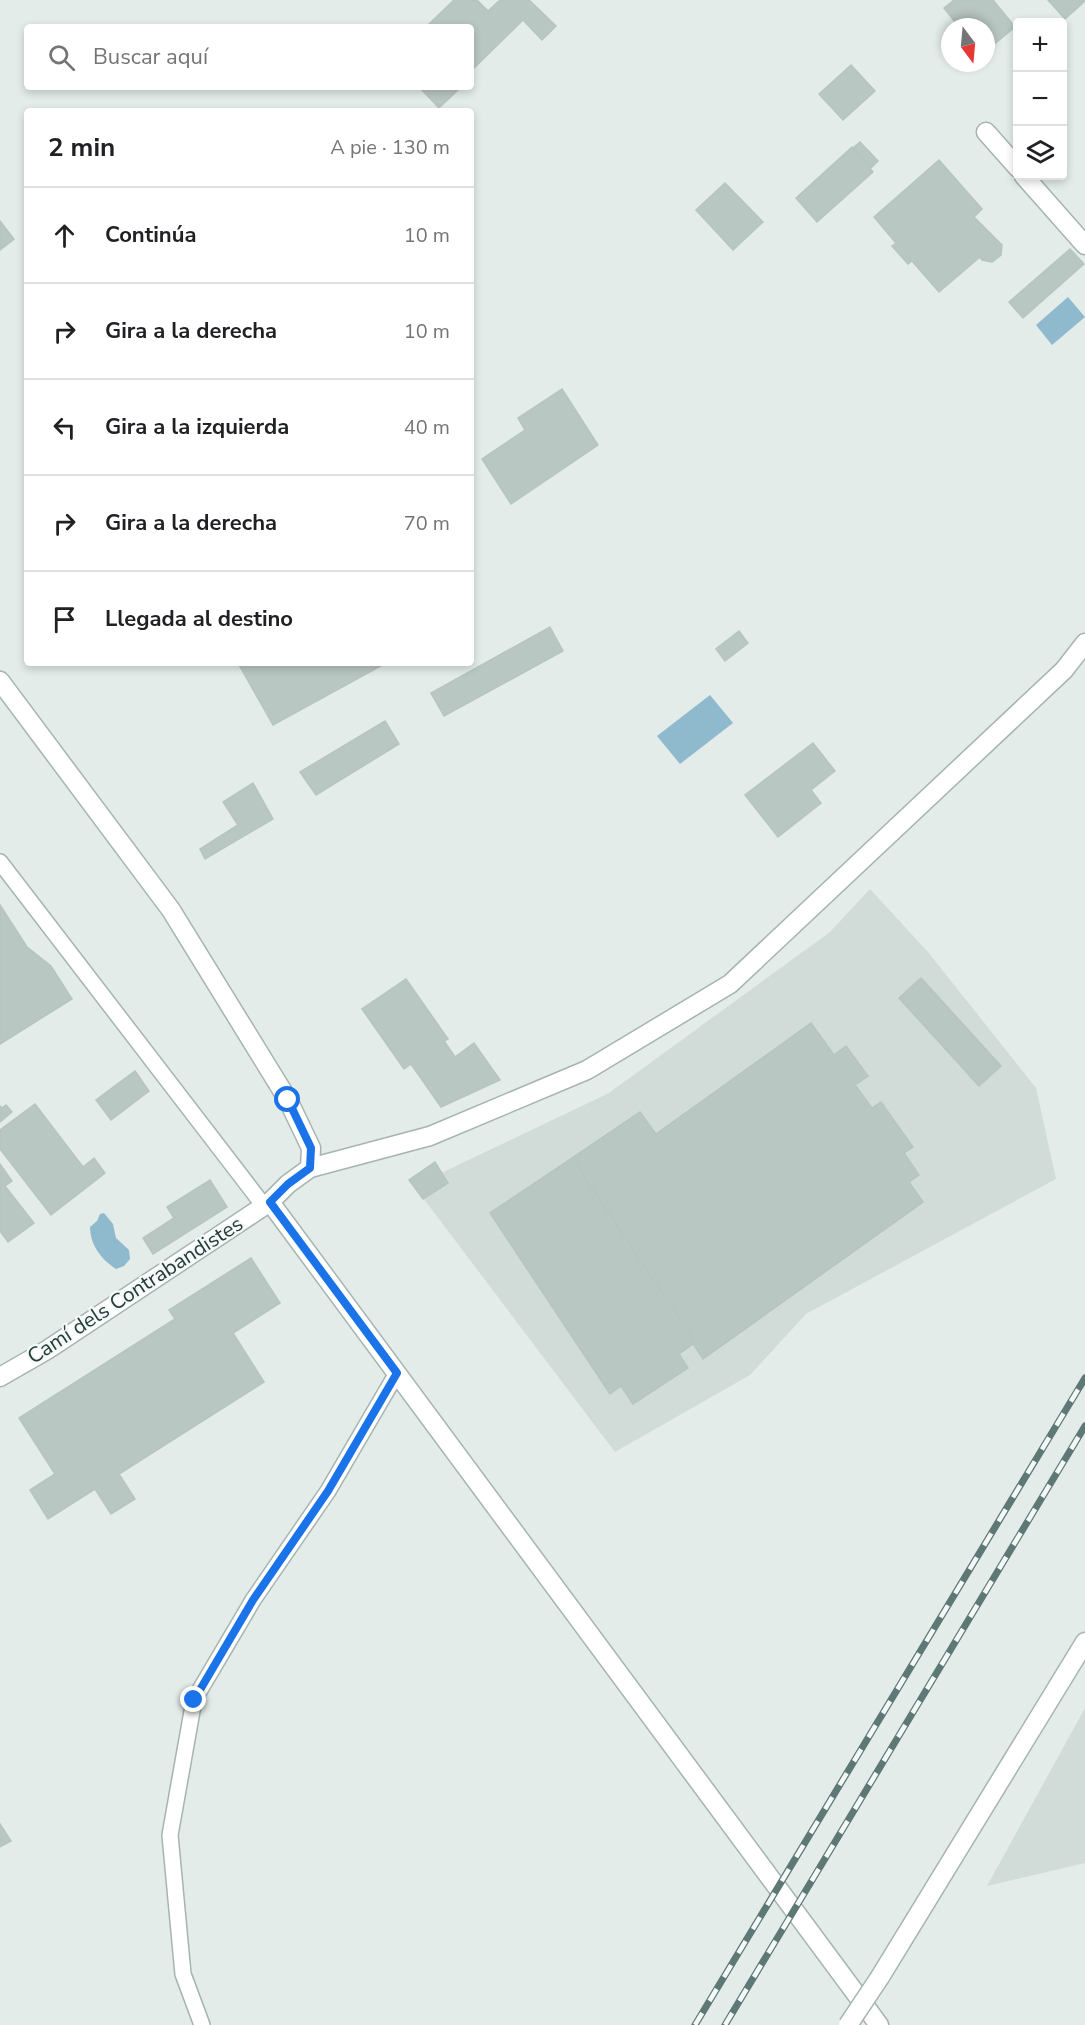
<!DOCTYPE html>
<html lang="es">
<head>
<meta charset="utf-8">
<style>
	body { margin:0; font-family:"Nunito Sans",sans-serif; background:#f6f6f6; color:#202124 }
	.controls { position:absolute; right:18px; top:18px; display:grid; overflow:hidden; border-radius:6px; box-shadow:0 3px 9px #0003 }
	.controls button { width:54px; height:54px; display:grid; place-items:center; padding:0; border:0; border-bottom:2px solid #e0e0e0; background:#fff; color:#202124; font:30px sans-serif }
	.compass { position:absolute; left:941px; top:18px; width:54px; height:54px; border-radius:50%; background:#fff; box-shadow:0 3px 9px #0003; rotate:164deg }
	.stop { position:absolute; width:18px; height:18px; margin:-14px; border:4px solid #1a73e8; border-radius:50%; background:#fff }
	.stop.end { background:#1a73e8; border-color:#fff; box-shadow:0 2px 6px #0008 }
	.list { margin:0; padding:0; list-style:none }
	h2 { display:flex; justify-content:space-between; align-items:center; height:78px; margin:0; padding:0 24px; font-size:26px }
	h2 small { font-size:20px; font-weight:400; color:#757577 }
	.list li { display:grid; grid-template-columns:39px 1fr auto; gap:18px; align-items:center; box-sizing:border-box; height:96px; padding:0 24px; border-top:2px solid #e0e0e0 }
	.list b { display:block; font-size:22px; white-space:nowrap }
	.list em { font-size:20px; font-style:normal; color:#757577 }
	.icon { flex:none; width:33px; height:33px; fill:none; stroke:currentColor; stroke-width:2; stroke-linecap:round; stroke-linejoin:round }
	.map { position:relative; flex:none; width:1085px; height:2025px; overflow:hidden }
	.search { position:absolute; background:#fff; box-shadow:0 3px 9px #0003; left:24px; top:24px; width:450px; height:66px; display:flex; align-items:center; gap:15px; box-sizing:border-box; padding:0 21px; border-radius:6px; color:#757577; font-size:22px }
	.panel { position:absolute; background:#fff; box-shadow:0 3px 9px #0003; left:24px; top:108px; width:450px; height:558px; border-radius:6px }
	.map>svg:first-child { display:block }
</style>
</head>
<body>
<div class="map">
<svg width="1085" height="2025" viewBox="0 0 1085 2025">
	<rect width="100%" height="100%" fill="#e3ece9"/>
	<g fill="#d1dcd9">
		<path d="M870 889 928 952 1036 1088 1056 1179 806 1314 750 1375 615 1452 414 1186 609 1093 830 932Z"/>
		<path d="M1085 1708V1863L987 1886Z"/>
	</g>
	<g fill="#8fbace">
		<path d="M1068 297 1085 317 1052 345 1036 325Z"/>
		<path d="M710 695 733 723 680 764 657 736Z"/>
		<path d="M104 1213 113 1224 116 1238 129 1250 130 1259 124 1266 116 1269C102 1260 90 1245 90 1227L97 1221 100 1214Z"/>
	</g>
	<g fill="#b9c7c3" stroke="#b6c5c1" stroke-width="1.5">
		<path d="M454 0H477L488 11 500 0H529L556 26 542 40 523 20 471 71V27H426Z"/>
		<path d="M954 0H993L1015 27 986 51V27H959L944 8Z"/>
		<path d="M1048 0H1085V1L1065 19Z"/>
		<path d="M851 65 875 91 843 120 819 94Z"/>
		<path d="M423 87H461L439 108 421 89Z"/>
		<path d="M860 142 878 161 870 169 853 148Z"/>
		<path d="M852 147 873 172 817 222 796 198Z"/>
		<path d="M939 160 982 209 974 217 1002 245 1001 255 992 262 982 260 980 257 939 292 912 261 908 264 892 246 896 243 874 217Z"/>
		<path d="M725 183 763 222 733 250 696 210Z"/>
		<path d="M0 221 14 239 0 250Z"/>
		<path d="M1070 249 1084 264 1023 318 1009 302Z"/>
		<path d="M562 389 598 445 511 504 482 459 525 430 518 418Z"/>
		<path d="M550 627 563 651 444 716 431 693Z"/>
		<path d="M739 631 748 643 725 661 716 649Z"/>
		<path d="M238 663H386L273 725Z"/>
		<path d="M385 721 399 744 316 795 300 772Z"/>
		<path d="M813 743 835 771 811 790 821 803 778 837 745 795Z"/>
		<path d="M253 783 273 819 205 859 200 849 238 825 223 802Z"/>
		<path d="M0 905 27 947 51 966 72 999 0 1044Z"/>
		<path d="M921 978 1001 1066 979 1086 899 998Z"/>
		<path d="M406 979 448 1039 444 1041 455 1057 474 1043 500 1080 441 1107 411 1064 404 1069 362 1009Z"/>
		<path d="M811 1023 834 1055 846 1046 868 1076 855 1085 872 1108 881 1102 913 1147 904 1153 919 1175 909 1182 923 1202 703 1359 690 1339 692 1338 572 1158 640 1112 656 1134Z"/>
		<path d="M135 1071 149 1091 111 1120 96 1100Z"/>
		<path d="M35 1104 83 1167 94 1158 105 1173 51 1215 0 1149V1130Z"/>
		<path d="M6 1105 12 1112 0 1122V1106L2 1108Z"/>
		<path d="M572 1158 692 1338 690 1339 693 1344 679 1354 688 1368 633 1404 621 1386 610 1394 490 1213Z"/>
		<path d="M435 1162 448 1183 423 1199 409 1180Z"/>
		<path d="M0 1164 12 1181 5 1186 34 1223 8 1242 0 1231Z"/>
		<path d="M210 1180 227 1207 153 1254 143 1238 174 1218 167 1207Z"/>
		<path d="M251 1258 280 1303 233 1333 264 1382 119 1474 135 1499 111 1514 95 1489 48 1519 30 1490 55 1474 19 1418 175 1319 169 1310Z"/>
		<path d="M0 1824 11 1841 0 1847Z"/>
	</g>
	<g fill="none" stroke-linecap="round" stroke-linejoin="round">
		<defs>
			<g id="lane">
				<path d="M0 862 264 1206"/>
				<path d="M202 2025 183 1974 170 1835 194 1700 253 1600 328 1491 397 1373"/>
			</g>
			<g id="street">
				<path d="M986 132 1018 168"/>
				<path d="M1024 176 1085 245"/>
				<path d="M0 681 171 910 288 1100 311 1148 310 1168"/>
				<path d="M270 1202 879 2025"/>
				<path d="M0 1377 47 1350 270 1202 288 1184 310 1168 430 1136 587 1070 730 984 1064 670 1085 643"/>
				<path d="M880 1977 1085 1642"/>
			</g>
		</defs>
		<use href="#lane" stroke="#a6b4b1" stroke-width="18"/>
		<use href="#street" stroke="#a6b4b1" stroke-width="21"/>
		<use href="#lane" stroke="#fff" stroke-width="15"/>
		<use href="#street" stroke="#fff" stroke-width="18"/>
		<defs>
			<g id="rail">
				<path d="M695 2025 1085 1378"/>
				<path d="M725 2025 1085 1426"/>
			</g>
		</defs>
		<use href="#rail" stroke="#5e7875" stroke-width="7"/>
		<use href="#rail" stroke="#f4f9f7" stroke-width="4.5" stroke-dasharray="14" stroke-linecap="butt"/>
		<defs>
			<path id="street-bridge" d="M848 2025 880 1977"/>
		</defs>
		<use href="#street-bridge" stroke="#a6b4b1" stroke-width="21" stroke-linecap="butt"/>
		<use href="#street-bridge" stroke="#fff" stroke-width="18"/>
	</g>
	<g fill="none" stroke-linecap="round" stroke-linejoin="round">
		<path stroke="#1a73e8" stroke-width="8" d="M194 1700 253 1600 328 1491 397 1373 270 1202 288 1184 310 1168 311 1148 288 1100"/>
	</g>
	<g text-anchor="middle" stroke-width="4.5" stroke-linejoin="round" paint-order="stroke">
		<g font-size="21" fill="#243c3a" stroke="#f4f9f7">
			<text transform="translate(135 1290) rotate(-33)" y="7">Camí dels Contrabandistes</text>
		</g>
	</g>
</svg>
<div class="controls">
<button>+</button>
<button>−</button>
<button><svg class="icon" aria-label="layers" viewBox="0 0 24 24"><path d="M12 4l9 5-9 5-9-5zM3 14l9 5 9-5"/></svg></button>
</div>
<svg class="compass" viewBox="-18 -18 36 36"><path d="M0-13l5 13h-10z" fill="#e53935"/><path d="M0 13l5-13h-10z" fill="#757577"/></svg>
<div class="stop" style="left:288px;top:1100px"></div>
<div class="stop end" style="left:194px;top:1700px"></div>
<div class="search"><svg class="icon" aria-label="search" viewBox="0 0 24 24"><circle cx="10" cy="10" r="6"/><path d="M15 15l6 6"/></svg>Buscar aquí</div>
<section class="panel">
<h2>2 min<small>A pie · 130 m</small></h2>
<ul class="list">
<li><svg class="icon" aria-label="ahead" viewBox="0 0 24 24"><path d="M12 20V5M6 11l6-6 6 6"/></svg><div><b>Continúa</b></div><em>10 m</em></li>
<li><svg class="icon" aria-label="right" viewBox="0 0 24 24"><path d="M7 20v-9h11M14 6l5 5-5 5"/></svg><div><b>Gira a la derecha</b></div><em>10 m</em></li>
<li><svg class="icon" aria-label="left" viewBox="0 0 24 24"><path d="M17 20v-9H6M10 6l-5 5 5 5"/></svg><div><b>Gira a la izquierda</b></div><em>40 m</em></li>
<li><svg class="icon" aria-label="right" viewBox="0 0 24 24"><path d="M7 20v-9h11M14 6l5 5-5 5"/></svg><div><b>Gira a la derecha</b></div><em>70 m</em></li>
<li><svg class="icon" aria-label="arrive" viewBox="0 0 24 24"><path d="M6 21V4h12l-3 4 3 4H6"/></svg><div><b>Llegada al destino</b></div></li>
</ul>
</section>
</div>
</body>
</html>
